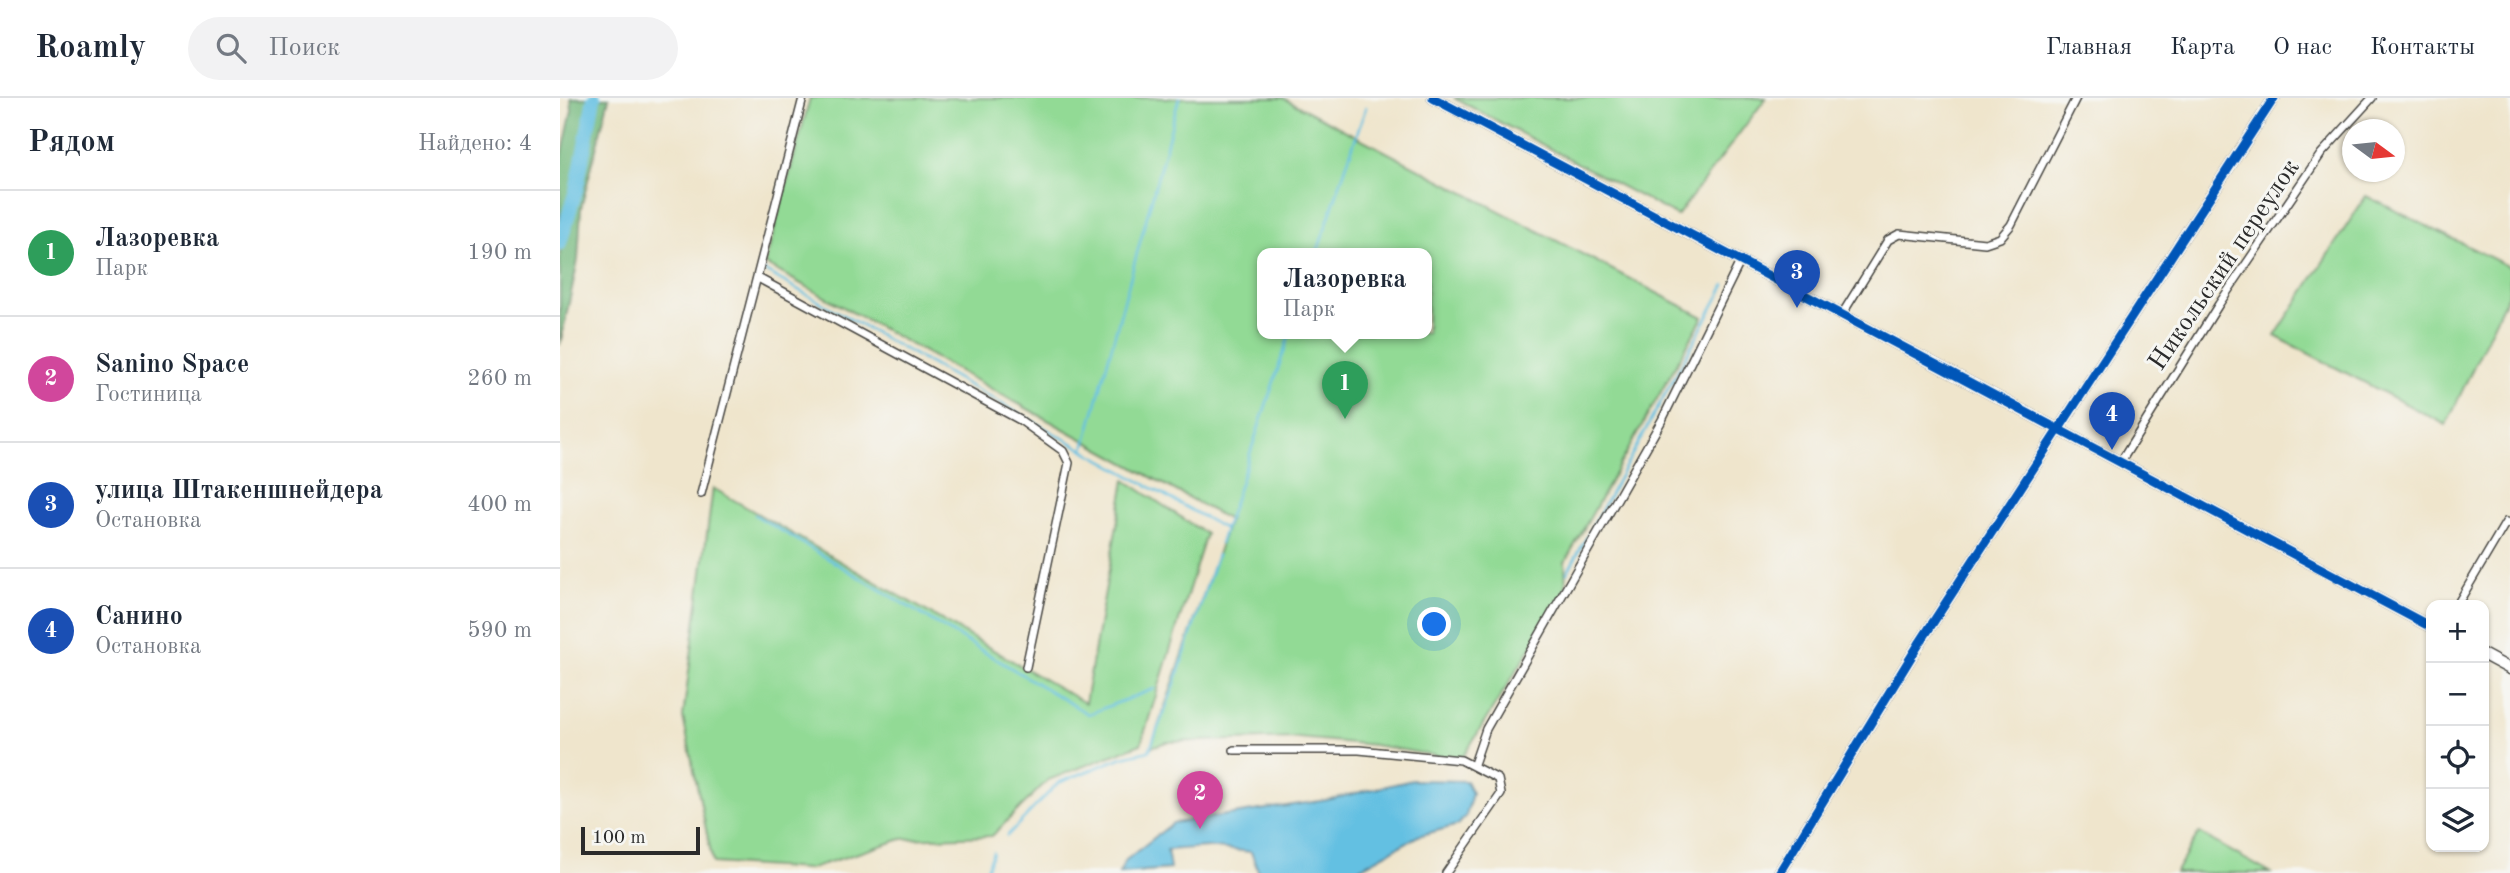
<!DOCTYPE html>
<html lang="ru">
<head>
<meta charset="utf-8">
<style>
	body { margin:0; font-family:"Old Standard TT",serif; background:#f2f2f3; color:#1f2937 }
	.controls { position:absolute; right:21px; bottom:21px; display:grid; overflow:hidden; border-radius:14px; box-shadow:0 2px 5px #0004 }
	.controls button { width:63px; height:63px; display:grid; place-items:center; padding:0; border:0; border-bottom:2px solid #e0e1e3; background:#fff; color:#1f2937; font:35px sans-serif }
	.compass { position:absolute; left:1782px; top:21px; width:63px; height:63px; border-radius:50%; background:#fff; box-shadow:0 2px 5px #0004; rotate:105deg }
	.scale { position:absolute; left:21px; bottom:18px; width:119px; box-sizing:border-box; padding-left:7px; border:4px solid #2b2b2b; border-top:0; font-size:19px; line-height:24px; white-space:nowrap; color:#2b2b2b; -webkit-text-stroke:5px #f6f6f2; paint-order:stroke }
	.you { position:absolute; left:875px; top:527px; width:24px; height:24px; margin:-18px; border:5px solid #fff; border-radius:50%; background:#1a73e8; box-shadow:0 0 0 10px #1a73e833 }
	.badge { display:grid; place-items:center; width:46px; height:46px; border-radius:50%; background:#d93025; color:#fff; font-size:23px; font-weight:700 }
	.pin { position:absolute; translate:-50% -58px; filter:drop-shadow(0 2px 4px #0008) }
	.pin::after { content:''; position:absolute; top:37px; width:24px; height:21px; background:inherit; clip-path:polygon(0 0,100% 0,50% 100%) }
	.popup { position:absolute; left:697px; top:150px; width:175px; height:91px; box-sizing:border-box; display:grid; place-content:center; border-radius:14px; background:#fff; filter:drop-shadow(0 2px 5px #0005); font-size:23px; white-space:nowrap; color:#747a83 }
	.popup b { font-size:26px; color:#1f2937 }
	.popup::after { content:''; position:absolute; left:50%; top:100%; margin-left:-14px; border:14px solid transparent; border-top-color:#fff }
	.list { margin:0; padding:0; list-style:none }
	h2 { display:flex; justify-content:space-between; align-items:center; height:91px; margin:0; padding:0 28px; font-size:30px }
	h2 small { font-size:23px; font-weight:400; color:#747a83 }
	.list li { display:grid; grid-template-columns:46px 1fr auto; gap:21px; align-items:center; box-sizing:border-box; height:126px; padding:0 28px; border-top:2px solid #e0e1e3 }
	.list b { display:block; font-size:26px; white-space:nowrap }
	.list p { margin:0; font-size:23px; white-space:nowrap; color:#747a83 }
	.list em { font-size:23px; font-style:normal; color:#747a83 }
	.icon { flex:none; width:38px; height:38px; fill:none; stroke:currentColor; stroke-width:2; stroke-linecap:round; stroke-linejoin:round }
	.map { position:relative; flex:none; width:1950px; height:775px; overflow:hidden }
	header { display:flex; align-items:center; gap:42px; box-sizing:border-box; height:98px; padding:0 35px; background:#fff; border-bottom:2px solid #e0e1e3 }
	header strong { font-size:33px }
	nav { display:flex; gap:38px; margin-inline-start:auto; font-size:24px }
	.search { width:490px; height:63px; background:#f2f2f3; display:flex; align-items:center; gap:18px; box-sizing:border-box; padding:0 24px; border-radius:38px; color:#747a83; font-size:26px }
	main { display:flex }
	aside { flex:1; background:#fff }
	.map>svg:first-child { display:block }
</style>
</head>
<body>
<header>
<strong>Roamly</strong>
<div class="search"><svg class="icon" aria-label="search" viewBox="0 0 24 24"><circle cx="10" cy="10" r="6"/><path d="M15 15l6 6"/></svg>Поиск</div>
<nav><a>Главная</a><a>Карта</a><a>О нас</a><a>Контакты</a></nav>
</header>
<main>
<aside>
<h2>Рядом<small>Найдено: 4</small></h2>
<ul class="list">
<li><span class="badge" style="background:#2e9e5b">1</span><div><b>Лазоревка</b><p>Парк</p></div><em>190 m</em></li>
<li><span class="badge" style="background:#d1479c">2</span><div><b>Sanino Space</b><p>Гостиница</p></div><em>260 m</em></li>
<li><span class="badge" style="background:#1a4fb4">3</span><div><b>улица Штакеншнейдера</b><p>Остановка</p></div><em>400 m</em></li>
<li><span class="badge" style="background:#1a4fb4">4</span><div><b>Санино</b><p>Остановка</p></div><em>590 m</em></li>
</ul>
</aside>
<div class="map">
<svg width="1950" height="775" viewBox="0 0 1950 775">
	<rect width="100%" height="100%" fill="#f6f6f2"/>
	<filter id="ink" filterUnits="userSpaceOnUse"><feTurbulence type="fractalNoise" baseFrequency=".0143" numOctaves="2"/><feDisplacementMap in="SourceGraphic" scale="14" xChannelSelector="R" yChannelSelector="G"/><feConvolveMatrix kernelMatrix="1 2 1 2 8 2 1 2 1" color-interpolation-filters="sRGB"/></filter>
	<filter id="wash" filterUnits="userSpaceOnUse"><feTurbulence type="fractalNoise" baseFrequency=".00686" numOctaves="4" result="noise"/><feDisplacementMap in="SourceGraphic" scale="28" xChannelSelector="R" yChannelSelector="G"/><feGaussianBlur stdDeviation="1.57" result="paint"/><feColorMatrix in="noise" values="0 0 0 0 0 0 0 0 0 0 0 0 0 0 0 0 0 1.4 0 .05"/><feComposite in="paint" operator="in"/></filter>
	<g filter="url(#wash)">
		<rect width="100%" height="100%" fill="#efe5cc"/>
		<g fill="#92da95" stroke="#5e8260" stroke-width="2" fill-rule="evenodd">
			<path d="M250 0H723L1143 219 1005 464 1006 493 901 662 814 647 738 640 607 644 591 649 669 422 205 166ZM703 155H867V235H703Z"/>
			<path d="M894 0H1206L1117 118Z"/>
			<path d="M1806 98 1950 169V192L1886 327 1715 238Z"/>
			<path d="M565 382 646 436 581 646 488 682 432 738 342 741 248 771 153 765 123 619 153 390 525 605Z"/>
			<path d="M1639 735 1710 775H1615Z"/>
		</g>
		<path fill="#75ba7e" stroke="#507254" stroke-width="2" d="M11 0H49L21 110 18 162 0 247V67L12 12Z"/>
		<path fill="#64c0e2" stroke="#487686" stroke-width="2" d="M852 682 906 683 912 695 906 718 898 727 858 738 791 775H699L691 754 647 749 607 752 610 771 559 775 566 762 613 725 767 702Z"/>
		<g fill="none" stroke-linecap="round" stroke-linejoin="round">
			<g stroke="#64c0e2" stroke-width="2.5">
				<path d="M757 155 806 9"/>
				<path d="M203 172 665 431"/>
				<path d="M524 351 619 0"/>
				<path d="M195 417 528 616 594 591"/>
				<path d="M660 446 730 235"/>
				<path d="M1007 475 1165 187"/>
				<path d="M447 738 498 685 563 659 589 653 612 594 657 457"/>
				<path d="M426 775 433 754"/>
			</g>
			<path stroke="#64c0e2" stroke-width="14" d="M0 145 17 89 34 0"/>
		</g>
	</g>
	<g filter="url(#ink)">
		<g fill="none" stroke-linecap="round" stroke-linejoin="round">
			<defs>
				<g id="street">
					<path d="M198 180 460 322 503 353 509 365 466 569"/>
					<path d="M1281 218 1328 142 1339 136 1425 145 1440 140 1451 127 1516 0"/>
					<path d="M1560 365 1659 206 1761 56 1812 0"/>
					<path d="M141 396 243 0"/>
					<path d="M1897 507 1946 424 1950 426"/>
					<path d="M674 652H799L901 662 938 681 941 696 886 775"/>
					<path d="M914 666 926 631 1102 322 1180 164"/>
				</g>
				<g id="secondary">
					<path d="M873 0 1871 529"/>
					<path d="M1924 557 1950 571"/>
					<path d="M1219 775 1359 546 1714 0"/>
				</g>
			</defs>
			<use href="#street" stroke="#484743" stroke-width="10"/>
			<use href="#secondary" stroke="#484743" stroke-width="13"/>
			<use href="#street" stroke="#fff" stroke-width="7"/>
			<use href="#secondary" stroke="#fff" stroke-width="10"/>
			<defs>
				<g id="cycleway">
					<path d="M873 0 1871 529"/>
					<path d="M1219 775 1359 546 1714 0"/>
				</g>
			</defs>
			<use href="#cycleway" stroke="#f6f6f2" stroke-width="13"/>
			<use href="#cycleway" stroke="#0057b8" stroke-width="9"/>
		</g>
	</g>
	<g text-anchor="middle" stroke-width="6" stroke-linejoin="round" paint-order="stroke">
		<g font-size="26" fill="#2b2b2b" stroke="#f6f6f2">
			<text transform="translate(1663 166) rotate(-56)" y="9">Никольский переулок</text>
		</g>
	</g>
</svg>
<div class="controls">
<button>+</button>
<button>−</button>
<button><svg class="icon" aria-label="locate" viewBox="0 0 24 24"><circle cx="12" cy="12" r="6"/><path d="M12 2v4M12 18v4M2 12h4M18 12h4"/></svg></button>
<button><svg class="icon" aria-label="layers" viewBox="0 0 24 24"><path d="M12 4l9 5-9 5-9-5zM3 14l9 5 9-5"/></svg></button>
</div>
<svg class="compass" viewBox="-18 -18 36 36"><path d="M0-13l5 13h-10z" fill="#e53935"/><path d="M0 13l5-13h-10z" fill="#747a83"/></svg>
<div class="scale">100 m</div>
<div class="you"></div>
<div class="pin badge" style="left:785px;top:321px;background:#2e9e5b">1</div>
<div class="popup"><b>Лазоревка</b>Парк</div>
<div class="pin badge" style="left:640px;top:731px;background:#d1479c">2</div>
<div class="pin badge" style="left:1237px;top:210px;background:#1a4fb4">3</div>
<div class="pin badge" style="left:1552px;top:352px;background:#1a4fb4">4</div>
</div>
</main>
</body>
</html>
